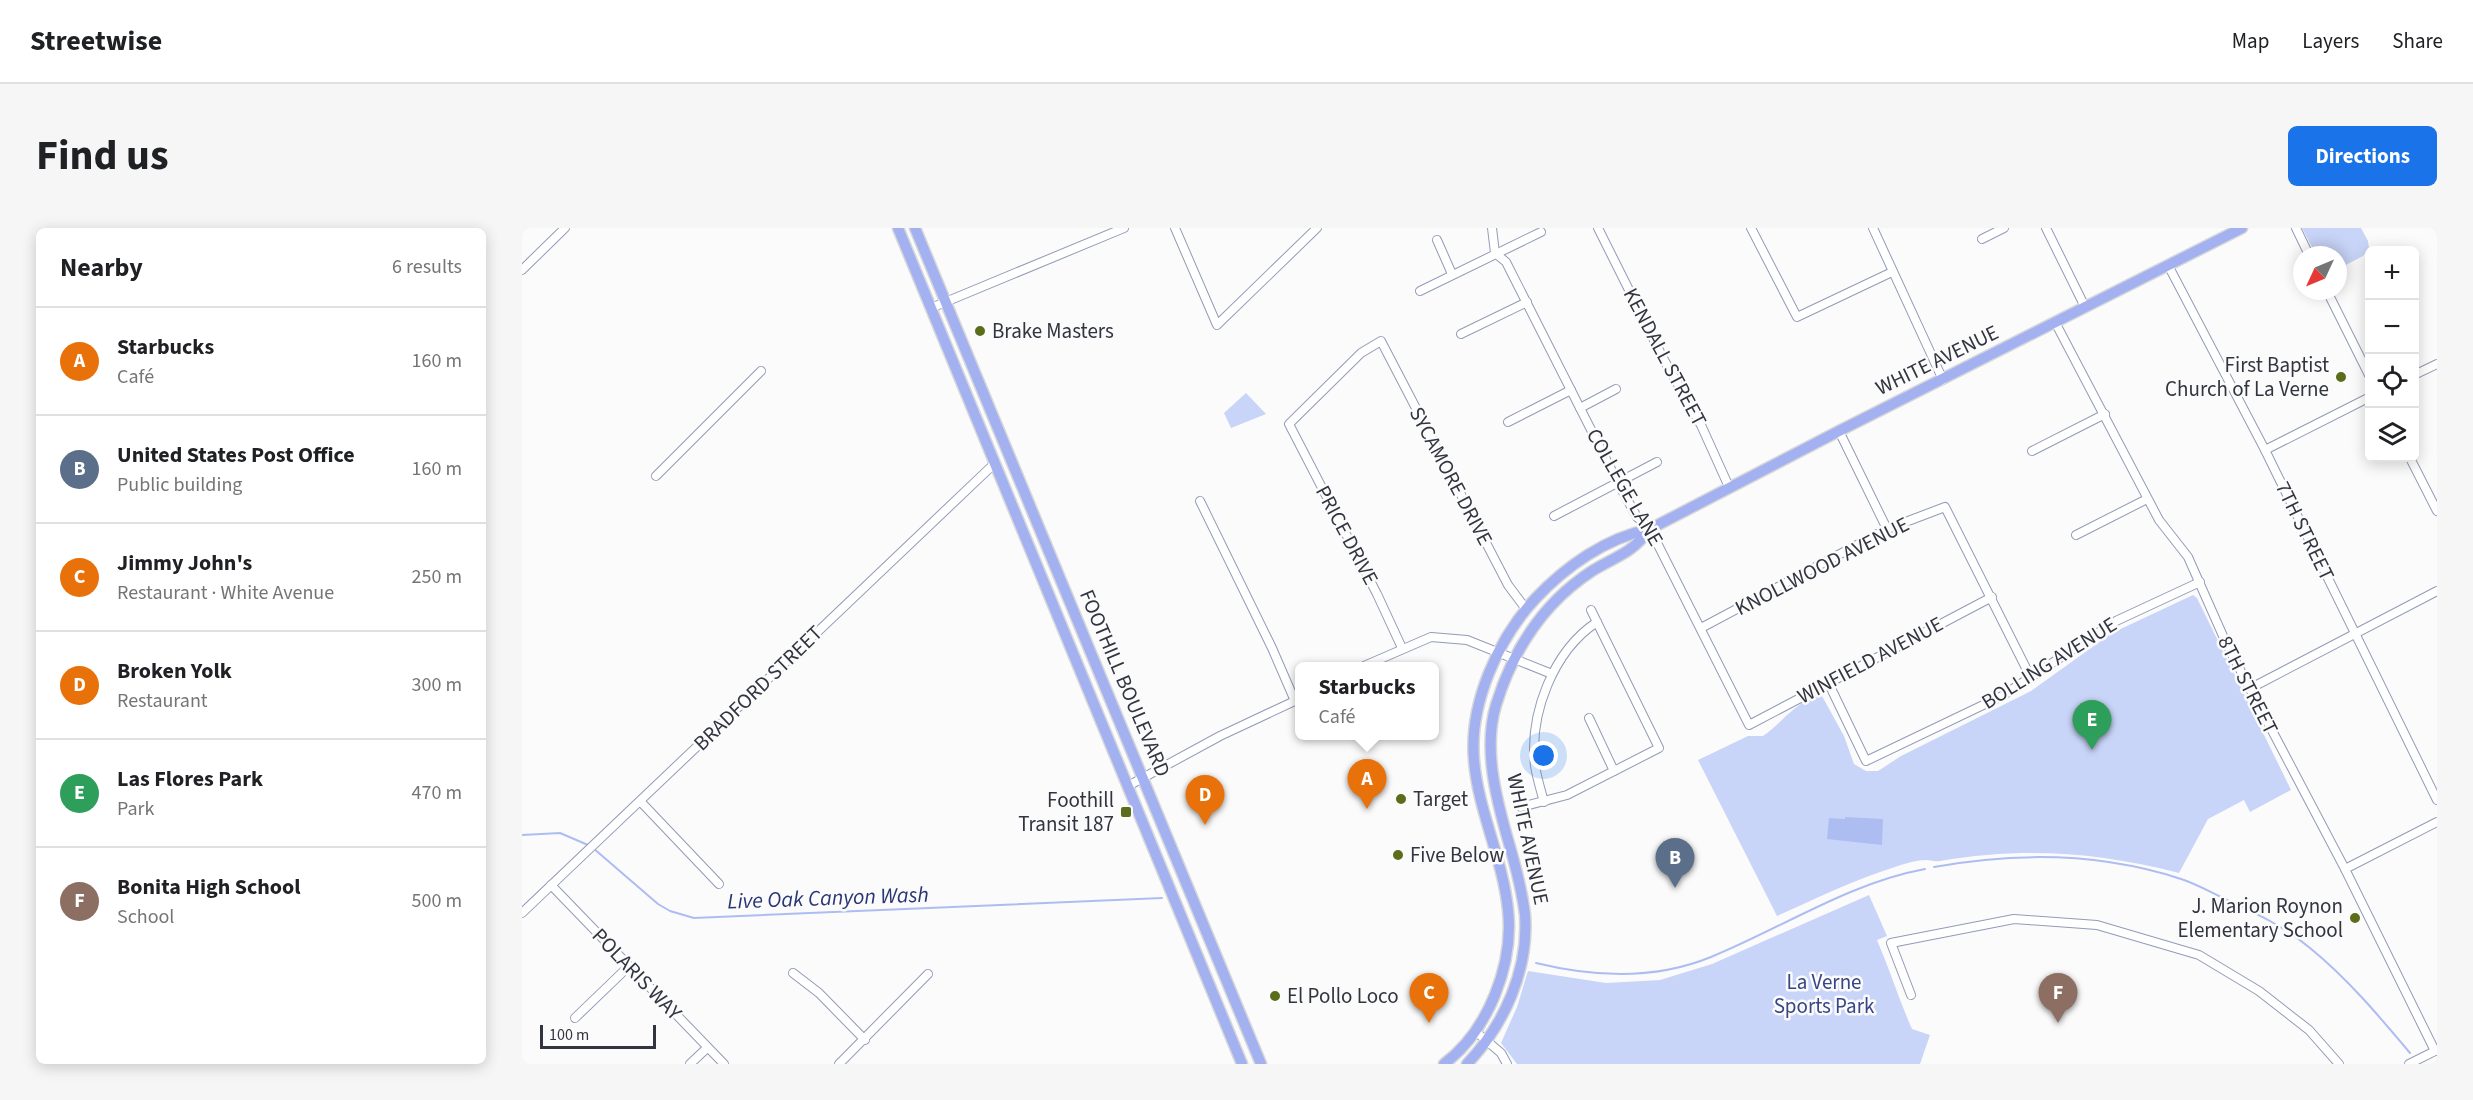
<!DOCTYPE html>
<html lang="en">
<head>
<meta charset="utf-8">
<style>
	body { margin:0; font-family:"Source Sans 3",sans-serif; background:#f6f6f6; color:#202124 }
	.controls { position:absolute; right:18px; top:18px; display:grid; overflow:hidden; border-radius:9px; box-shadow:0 3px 15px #0003 }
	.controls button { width:54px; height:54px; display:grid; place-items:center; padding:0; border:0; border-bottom:2px solid #e0e0e0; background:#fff; color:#202124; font:30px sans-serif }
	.compass { position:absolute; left:1771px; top:18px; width:54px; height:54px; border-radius:50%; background:#fff; box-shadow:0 3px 15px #0003; rotate:226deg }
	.scale { position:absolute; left:18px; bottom:15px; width:116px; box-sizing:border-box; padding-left:6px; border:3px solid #323540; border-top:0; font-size:16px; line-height:21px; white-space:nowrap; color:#323540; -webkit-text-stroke:4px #fbfbfb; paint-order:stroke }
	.you { position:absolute; left:1022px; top:528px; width:21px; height:21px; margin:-15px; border:4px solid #fff; border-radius:50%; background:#1a73e8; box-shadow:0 0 0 9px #1a73e833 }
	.badge { display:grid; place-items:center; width:39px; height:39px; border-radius:50%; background:#1a73e8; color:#fff; font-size:20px; font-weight:700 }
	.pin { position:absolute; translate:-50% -50px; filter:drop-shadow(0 2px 3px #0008) }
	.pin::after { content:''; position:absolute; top:32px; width:21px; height:18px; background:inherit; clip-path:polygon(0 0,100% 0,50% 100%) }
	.popup { position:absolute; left:773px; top:434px; width:144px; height:78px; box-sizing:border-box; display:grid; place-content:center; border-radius:9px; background:#fff; filter:drop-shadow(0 2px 4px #0005); font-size:20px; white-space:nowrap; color:#757577 }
	.popup b { font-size:22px; color:#202124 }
	.popup::after { content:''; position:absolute; left:50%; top:100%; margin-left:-12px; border:12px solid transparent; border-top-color:#fff }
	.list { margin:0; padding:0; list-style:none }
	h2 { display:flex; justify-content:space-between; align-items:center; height:78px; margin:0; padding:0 24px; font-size:26px }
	h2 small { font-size:20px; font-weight:400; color:#757577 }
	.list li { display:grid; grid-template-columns:39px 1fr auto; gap:18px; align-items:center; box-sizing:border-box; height:108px; padding:0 24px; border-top:2px solid #e0e0e0 }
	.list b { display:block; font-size:22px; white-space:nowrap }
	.list p { margin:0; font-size:20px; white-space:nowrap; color:#757577 }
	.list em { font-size:20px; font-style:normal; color:#757577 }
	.icon { flex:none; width:33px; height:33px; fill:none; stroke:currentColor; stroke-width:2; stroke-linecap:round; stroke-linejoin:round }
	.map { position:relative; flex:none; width:1915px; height:836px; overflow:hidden; border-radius:9px }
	header { display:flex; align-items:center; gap:36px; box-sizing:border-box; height:84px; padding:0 30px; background:#fff; border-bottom:2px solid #e0e0e0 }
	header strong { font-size:28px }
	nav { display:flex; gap:33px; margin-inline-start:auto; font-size:21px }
	.intro { display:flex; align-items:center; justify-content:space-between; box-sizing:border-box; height:144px; padding:0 36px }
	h1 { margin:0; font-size:42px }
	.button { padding:15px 27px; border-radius:9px; background:#1a73e8; color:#fff; font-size:21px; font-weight:700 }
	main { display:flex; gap:36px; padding:0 36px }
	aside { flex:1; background:#fff; border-radius:9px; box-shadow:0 3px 15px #0003 }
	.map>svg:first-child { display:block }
</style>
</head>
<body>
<header>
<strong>Streetwise</strong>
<nav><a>Map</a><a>Layers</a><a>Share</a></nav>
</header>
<div class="intro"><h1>Find us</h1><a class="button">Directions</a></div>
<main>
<aside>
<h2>Nearby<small>6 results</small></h2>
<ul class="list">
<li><span class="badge" style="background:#e8710a">A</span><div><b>Starbucks</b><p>Café</p></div><em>160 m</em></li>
<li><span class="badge" style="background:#5c6f8a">B</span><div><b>United States Post Office</b><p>Public building</p></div><em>160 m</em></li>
<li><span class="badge" style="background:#e8710a">C</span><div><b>Jimmy John's</b><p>Restaurant · White Avenue</p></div><em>250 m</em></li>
<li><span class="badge" style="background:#e8710a">D</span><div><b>Broken Yolk</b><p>Restaurant</p></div><em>300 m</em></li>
<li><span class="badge" style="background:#2e9e5b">E</span><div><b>Las Flores Park</b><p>Park</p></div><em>470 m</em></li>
<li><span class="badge" style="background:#8d6e63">F</span><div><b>Bonita High School</b><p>School</p></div><em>500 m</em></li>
</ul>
</aside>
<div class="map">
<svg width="1915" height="836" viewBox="0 0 1915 836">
	<rect width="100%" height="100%" fill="#fbfbfb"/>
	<g fill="#c9d5f8">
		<path d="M1780 0H1839L1846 13 1847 21 1841 28 1816 41V27H1794Z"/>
		<path d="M724 165 744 186 709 200 702 185Z"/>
		<path d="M1671 367 1675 370 1769 562 1728 584 1722 572 1686 591 1657 645C1574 624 1502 619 1418 633 1413 634 1409 632 1404 632 1392 632 1376 638 1364 642 1327 654 1291 672 1255 688L1176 532 1226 508H1241C1261 495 1274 471 1300 468L1322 508 1332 536 1344 543H1356L1379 528 1509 463 1590 405Z"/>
		<path d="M1347 667 1365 708 1355 712C1368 742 1377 772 1390 801L1408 807 1398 836H995L979 815 995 779 1006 743 1084 755 1138 752 1190 736Z"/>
	</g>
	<path fill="#adbdf2" d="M1323 589 1361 591 1360 617 1305 611 1307 590 1323 591Z"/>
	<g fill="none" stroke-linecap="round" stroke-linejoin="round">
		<g stroke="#adbdf2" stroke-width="2">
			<path d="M0 607 38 605 66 617"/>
			<path d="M71 620 136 676 148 683 172 690 640 670"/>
			<path d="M1412 639C1494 624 1579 625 1659 651 1675 656 1690 665 1705 672 1734 685 1763 699 1788 720 1826 751 1857 788 1888 825"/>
			<path d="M1014 735C1071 749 1133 752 1189 729 1260 700 1327 655 1403 641"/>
		</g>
		<defs>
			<g id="minor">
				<path d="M653 0 695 97 795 0"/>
				<path d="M970 0 973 25"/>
				<path d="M1076 0 1141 130 1179 197 1207 259"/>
				<path d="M1229 0 1275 89 1370 44"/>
				<path d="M1351 0 1421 152"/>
				<path d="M1524 0 1563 79"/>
				<path d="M1774 0 1787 27"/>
				<path d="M1460 11 1482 0"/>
				<path d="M915 12 930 46"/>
				<path d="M973 25 984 34 1096 255 1115 289 1128 301 1227 497 1470 369"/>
				<path d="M1646 37 1743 222 1915 572"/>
				<path d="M0 42 43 0"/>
				<path d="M898 63 1019 4"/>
				<path d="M1805 63 1848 149"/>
				<path d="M409 80 602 0"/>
				<path d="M1533 94 1637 292 1666 329 1705 417 1823 641 1913 823"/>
				<path d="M939 106 1005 74"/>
				<path d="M1892 147 1915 136"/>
				<path d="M1058 180 1094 161"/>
				<path d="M986 194 1049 162"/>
				<path d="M1317 203 1365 301"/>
				<path d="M1743 222 1848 169"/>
				<path d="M1510 223 1583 186"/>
				<path d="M1888 230 1915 283"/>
				<path d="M134 248 239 143"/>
				<path d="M678 273 750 420 773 473"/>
				<path d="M1032 288 1135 234"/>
				<path d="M1554 307 1625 271"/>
				<path d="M1179 400 1365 301 1423 279 1509 450"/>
				<path d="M880 420 855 366 767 196 839 125 859 113 986 357 1004 381"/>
				<path d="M842 438 909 409 945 412 1030 446"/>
				<path d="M1306 454 1344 533 1480 468 1594 393 1678 354"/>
				<path d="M1727 461 1915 363"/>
				<path d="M1067 490 1092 543"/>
				<path d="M606 558 698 508 777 471"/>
				<path d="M118 573 197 656"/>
				<path d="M1022 574C1019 563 1015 550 1013 538 1007 486 1031 423 1075 394"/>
				<path d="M999 579 1045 567 1137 520 1069 382"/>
				<path d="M1823 641 1915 594"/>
				<path d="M29 657 202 836"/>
				<path d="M0 685 472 236"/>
				<path d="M271 745 297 765 343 812"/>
				<path d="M1389 767 1369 715 1492 691 1575 697 1677 727 1737 763 1787 802 1817 836"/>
				<path d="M53 790 107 738"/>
				<path d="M953 803 979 825 985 836"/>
				<path d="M168 836 185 820"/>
				<path d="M317 836 406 746"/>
				<path d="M1887 836 1915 822"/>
			</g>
			<g id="major">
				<path d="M376 0 720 836"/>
				<path d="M393 0 739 836"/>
				<path d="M922 836C966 803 992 737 986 682 981 631 956 583 952 532 947 476 976 411 1013 371 1044 338 1084 310 1128 301L1317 203 1720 0"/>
				<path d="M945 836C982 797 1007 742 1003 687 1000 662 993 636 986 612 974 570 961 520 974 477 991 422 1021 375 1070 343 1096 327 1108 327 1128 301"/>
			</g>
		</defs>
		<use href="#minor" stroke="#939bb6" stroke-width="10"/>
		<use href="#major" stroke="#d6d7d9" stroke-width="13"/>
		<use href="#minor" stroke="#fff" stroke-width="8"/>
		<use href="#major" stroke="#a3b1f1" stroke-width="10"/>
	</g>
	<g fill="#5b6d1a" stroke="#fbfbfb" stroke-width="2">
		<circle cx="458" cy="103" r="6"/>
		<circle cx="1819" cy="149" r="6"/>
		<circle cx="879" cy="571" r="6"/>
		<rect x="598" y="578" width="12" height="12" rx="3"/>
		<circle cx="876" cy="627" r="6"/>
		<circle cx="1833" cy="690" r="6"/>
		<circle cx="753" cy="768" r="6"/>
	</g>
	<g text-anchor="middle" stroke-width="5" stroke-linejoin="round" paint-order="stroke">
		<g font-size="21" fill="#323540" stroke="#fbfbfb" text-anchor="start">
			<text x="470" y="110">Brake Masters</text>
			<text x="1807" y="144" text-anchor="end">First Baptist<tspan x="1807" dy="24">Church of La Verne</tspan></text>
			<text x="891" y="578">Target</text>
			<text x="592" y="579" text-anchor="end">Foothill<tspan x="592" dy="24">Transit 187</tspan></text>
			<text x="888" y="634">Five Below</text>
			<text x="1821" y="685" text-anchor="end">J. Marion Roynon<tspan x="1821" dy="24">Elementary School</tspan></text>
			<text x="765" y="775">El Pollo Loco</text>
		</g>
		<g font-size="21" fill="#323540" stroke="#fbfbfb">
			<text transform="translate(1143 129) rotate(62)" y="7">KENDALL STREET</text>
			<text transform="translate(1415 132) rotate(-26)" y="7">WHITE AVENUE</text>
			<text transform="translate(929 248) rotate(62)" y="7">SYCAMORE DRIVE</text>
			<text transform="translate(1103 259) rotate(60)" y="7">COLLEGE LANE</text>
			<text transform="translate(1783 303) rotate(64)" y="7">7TH STREET</text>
			<text transform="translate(825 307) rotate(62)" y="7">PRICE DRIVE</text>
			<text transform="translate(1300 338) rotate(-27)" y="7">KNOLLWOOD AVENUE</text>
			<text transform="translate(1348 432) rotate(-28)" y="7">WINFIELD AVENUE</text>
			<text transform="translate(1527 435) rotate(-32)" y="7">BOLLING AVENUE</text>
			<text transform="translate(603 455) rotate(67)" y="7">FOOTHILL BOULEVARD</text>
			<text transform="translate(1726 457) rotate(63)" y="7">8TH STREET</text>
			<text transform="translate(236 460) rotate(-44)" y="7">BRADFORD STREET</text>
			<text transform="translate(1006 611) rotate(78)" y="7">WHITE AVENUE</text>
			<text transform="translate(115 746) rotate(46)" y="7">POLARIS WAY</text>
		</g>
		<g font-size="21" fill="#384686" stroke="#fbfbfb">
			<text x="1302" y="761">La Verne<tspan x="1302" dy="24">Sports Park</tspan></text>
		</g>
		<g font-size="22" font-style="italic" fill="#293674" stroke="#fbfbfb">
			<text transform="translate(306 669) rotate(-2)" y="8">Live Oak Canyon Wash</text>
		</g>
	</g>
</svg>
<div class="controls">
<button>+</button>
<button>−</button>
<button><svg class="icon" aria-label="locate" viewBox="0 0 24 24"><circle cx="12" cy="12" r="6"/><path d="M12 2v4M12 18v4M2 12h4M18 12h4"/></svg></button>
<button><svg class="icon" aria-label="layers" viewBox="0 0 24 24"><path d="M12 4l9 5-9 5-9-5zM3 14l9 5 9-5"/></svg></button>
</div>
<svg class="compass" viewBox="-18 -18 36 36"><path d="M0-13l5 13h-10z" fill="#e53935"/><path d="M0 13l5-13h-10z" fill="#757577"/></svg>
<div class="scale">100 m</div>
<div class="you"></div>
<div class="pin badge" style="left:845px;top:581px;background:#e8710a">A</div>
<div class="popup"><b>Starbucks</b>Café</div>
<div class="pin badge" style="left:1153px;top:660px;background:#5c6f8a">B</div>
<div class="pin badge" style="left:907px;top:795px;background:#e8710a">C</div>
<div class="pin badge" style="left:683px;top:597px;background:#e8710a">D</div>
<div class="pin badge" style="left:1570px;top:522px;background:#2e9e5b">E</div>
<div class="pin badge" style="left:1536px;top:795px;background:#8d6e63">F</div>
</div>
</main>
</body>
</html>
